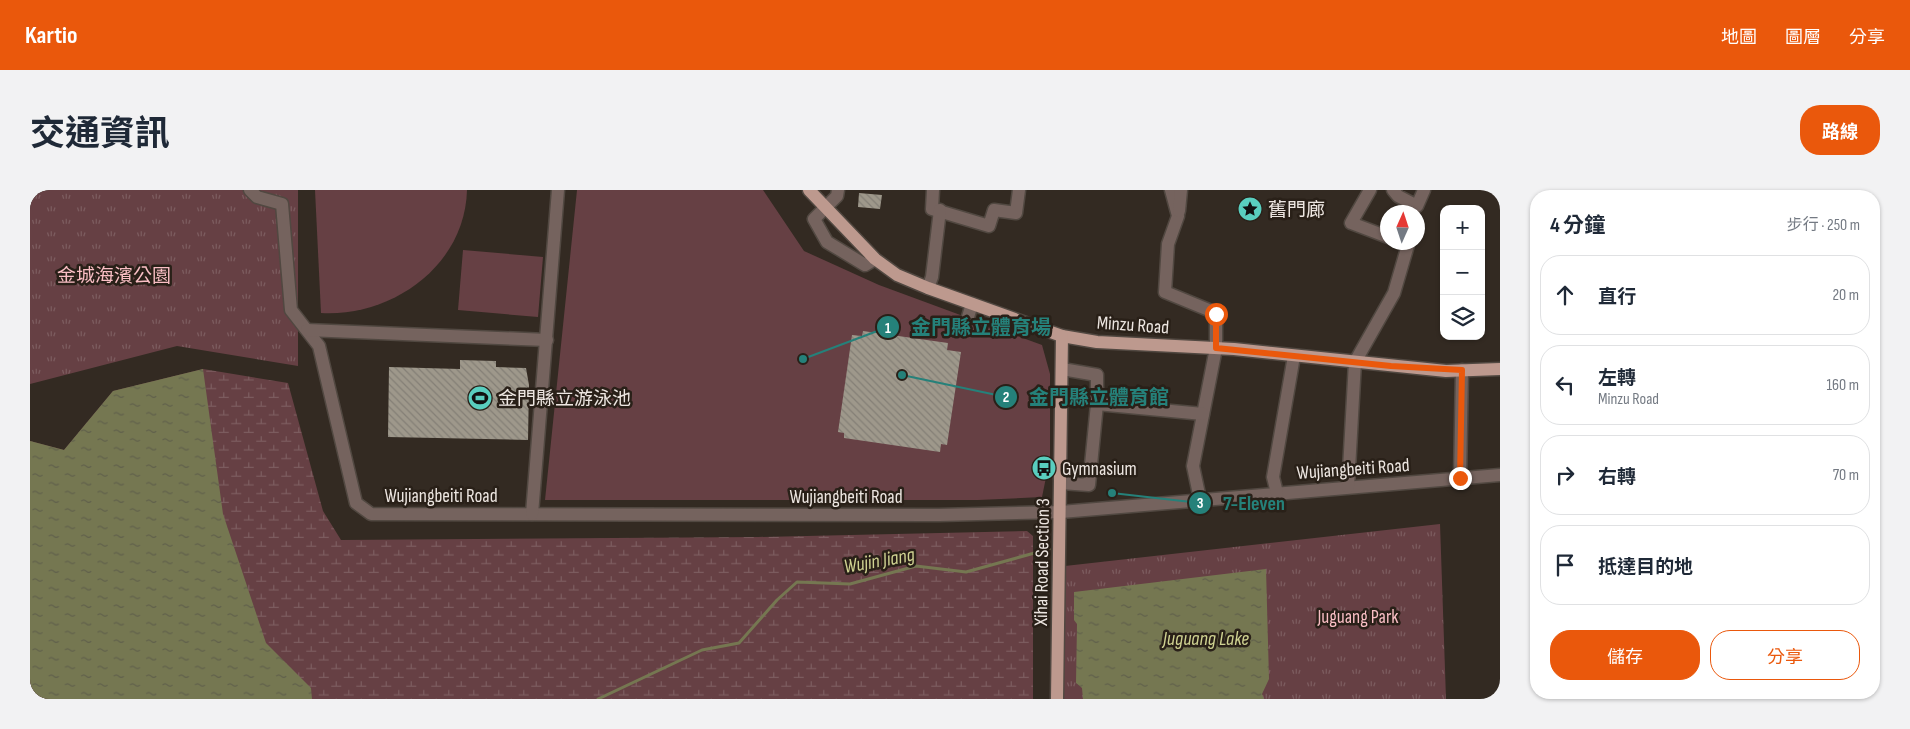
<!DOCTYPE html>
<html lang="zh-TW">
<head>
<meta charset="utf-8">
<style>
	body { margin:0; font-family:"Sofia Sans Condensed","Noto Sans TC",sans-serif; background:#f2f2f3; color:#1f2937 }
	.controls { position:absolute; right:15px; top:15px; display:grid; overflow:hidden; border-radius:10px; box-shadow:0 1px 4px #0004 }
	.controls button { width:45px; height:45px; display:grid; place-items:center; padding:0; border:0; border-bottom:1px solid #e0e1e3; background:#fff; color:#1f2937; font:25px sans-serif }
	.compass { position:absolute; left:1350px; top:15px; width:45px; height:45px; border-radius:50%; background:#fff; box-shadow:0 1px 4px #0004; rotate:3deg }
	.stop { position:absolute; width:15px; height:15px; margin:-11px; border:4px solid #ea580c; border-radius:50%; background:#fff }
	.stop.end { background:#ea580c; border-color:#fff; box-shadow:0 1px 5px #0008 }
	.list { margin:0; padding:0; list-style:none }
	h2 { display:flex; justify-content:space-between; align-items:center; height:65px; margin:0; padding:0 20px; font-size:21px }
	h2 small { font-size:16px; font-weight:400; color:#747a83 }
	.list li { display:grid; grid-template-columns:32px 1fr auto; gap:15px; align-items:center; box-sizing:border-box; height:80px; margin:0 10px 10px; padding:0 10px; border:1px solid #e0e1e3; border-radius:20px }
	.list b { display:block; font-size:19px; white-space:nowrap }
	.list p { margin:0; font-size:16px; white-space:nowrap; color:#747a83 }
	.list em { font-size:16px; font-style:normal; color:#747a83 }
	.actions { display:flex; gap:10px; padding:15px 20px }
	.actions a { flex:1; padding:11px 0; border:1px solid #ea580c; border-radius:20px; text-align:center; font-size:18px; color:#ea580c }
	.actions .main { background:#ea580c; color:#fff }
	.icon { flex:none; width:28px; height:28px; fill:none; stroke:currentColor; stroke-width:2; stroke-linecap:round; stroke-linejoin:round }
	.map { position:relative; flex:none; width:1470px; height:509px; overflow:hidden; border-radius:20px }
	header { display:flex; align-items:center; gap:30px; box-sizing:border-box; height:70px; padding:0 25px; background:#ea580c; color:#fff }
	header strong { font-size:24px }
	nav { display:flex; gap:28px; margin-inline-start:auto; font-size:18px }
	.intro { display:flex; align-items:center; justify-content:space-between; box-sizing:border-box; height:120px; padding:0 30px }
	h1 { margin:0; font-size:35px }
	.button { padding:12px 22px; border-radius:20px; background:#ea580c; color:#fff; font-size:18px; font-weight:700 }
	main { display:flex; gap:30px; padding:0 30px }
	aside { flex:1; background:#fff; border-radius:20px; box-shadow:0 1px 4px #0004 }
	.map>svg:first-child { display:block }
</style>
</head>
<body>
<header>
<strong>Kartio</strong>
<nav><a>地圖</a><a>圖層</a><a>分享</a></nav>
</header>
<div class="intro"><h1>交通資訊</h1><a class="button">路線</a></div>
<main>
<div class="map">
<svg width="1470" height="509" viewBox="0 0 1470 509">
	<defs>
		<pattern id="grass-tufts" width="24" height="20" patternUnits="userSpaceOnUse" patternTransform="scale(1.25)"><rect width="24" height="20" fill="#664044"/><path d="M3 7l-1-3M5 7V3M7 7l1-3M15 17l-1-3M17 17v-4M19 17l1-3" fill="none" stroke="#7c5c5f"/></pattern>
		<pattern id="wetland-marsh" width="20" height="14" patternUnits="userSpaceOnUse" patternTransform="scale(1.25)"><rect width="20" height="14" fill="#664044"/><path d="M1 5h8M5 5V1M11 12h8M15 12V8" fill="none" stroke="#7c5c5f"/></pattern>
		<pattern id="water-ripples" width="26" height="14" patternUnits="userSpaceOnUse" patternTransform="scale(1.25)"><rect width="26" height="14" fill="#757751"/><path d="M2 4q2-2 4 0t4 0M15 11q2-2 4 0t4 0" fill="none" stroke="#60604b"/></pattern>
		<pattern id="building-back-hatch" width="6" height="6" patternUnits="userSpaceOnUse" patternTransform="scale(1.25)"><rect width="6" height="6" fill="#9e988b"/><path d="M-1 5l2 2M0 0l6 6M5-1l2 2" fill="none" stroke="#847f76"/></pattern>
	</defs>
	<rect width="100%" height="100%" fill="#332a22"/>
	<g fill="url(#grass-tufts)">
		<path d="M0 0H268V176L147 156 0 194Z"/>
		<path d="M1410 334 1416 509H1033L1035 376Z"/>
	</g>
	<path fill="url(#wetland-marsh)" d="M173 179 258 193 293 321 311 350 728 347 997 341 1003 346V509H0V251L34 260 83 201Z"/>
	<g fill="#664044">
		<path d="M285 0H437C435 76 362 127 291 123Z"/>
		<path d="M547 0H733L774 61 849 95 1012 155 1020 184V268L1012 307 948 310H515Z"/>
		<path d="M433 60 513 67 508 127 428 120Z"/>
	</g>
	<g fill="url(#water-ripples)">
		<path d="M173 179 193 324 236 453 281 498 282 509H0V251L34 260 83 201Z"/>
		<path d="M1236 379 1239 489 1232 504 1234 509H1053L1052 498 1046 493 1047 434 1044 430V402Z"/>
	</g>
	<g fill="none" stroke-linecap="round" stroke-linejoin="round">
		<path stroke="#757751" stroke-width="3" d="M568 509 672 460 709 453 747 410 767 392 820 394 886 376 936 382 1019 359"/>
	</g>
	<g fill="url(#building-back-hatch)">
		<path d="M829 3 852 5 850 19 828 17Z"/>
		<path d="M833 141 918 153 917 160 931 162 917 255 911 254 910 262 814 248V243L808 242 822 145 832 146Z"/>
		<path d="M430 170 466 171V177L496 178 499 195 498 250 358 247 359 177 430 179Z"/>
	</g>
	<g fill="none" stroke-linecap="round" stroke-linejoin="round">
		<defs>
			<g id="minor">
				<path d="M220 0 227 7 252 14 261 120 289 156 326 313 341 324 909 325 1031 322 1470 285"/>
				<path d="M808 0 807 6 784 29 797 52 835 75 845 69"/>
				<path d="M903 0 902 19 959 36 964 20 986 23 989 0"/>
				<path d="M1141 0 1148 26 1138 54 1135 102 1186 123V158L1163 276 1170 309"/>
				<path d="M1340 0 1321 33 1358 47"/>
				<path d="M1363 0 1368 6 1387 16 1394 0"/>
				<path d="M1149 21 1151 0"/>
				<path d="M898 98 902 87 910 20"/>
				<path d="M938 127 942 114"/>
				<path d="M277 140 517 150"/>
				<path d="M1032 179 1067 185V214L1173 224"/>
				<path d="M1430 288 1432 180"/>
				<path d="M1031 293 1059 295 1067 214"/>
				<path d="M1318 297 1325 172 1364 103 1378 55 1371 52"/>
				<path d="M1247 303 1243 287 1264 166"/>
				<path d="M502 324 528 0"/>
			</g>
			<g id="major">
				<path d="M779 0 845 69 867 85 898 98 1032 146 1067 152 1204 159 1416 181 1470 179"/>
				<path d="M1027 509 1032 146"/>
			</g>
		</defs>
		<use href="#minor" stroke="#514841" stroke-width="15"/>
		<use href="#major" stroke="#514841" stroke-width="15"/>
		<use href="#minor" stroke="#75635e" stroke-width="12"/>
		<use href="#major" stroke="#bd998e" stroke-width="12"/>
	</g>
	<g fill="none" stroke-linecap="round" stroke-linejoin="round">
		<path stroke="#ea580c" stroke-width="6" d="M1186 124V158L1361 176 1432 180 1430 288"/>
	</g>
	<defs>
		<symbol id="sight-disc" viewBox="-11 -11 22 22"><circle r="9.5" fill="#59cebf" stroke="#292018"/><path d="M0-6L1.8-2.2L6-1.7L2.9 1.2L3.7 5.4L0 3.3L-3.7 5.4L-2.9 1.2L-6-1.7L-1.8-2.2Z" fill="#111"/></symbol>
		<symbol id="stadium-disc" viewBox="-11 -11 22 22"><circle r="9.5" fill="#59cebf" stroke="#292018"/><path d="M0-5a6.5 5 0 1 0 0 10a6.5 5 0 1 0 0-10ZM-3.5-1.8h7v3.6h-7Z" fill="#111"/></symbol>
		<symbol id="bus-disc" viewBox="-11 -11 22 22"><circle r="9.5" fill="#59cebf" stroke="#292018"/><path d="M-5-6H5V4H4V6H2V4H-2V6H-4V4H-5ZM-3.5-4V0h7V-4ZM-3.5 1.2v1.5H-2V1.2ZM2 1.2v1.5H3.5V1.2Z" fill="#111"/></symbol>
	</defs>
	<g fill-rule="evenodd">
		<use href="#sight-disc" x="1206" y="5" width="28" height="28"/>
		<use href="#stadium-disc" x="436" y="194" width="28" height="28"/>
		<use href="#bus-disc" x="1000" y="264" width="28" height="28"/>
	</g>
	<g text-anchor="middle" stroke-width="5" stroke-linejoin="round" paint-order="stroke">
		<g font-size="19" fill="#ede6e1" stroke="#292018" text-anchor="start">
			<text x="1238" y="26">舊門廊</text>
			<text x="468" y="215">金門縣立游泳池</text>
			<text x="1032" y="285">Gymnasium</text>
		</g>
		<g font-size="19" fill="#f9bec4" stroke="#292018">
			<text x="84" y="92">金城海濱公園</text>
			<text x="1328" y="433">Juguang Park</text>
		</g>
		<g font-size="19" fill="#ede6e1" stroke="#292018">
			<text transform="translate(1103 134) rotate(4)" y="7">Minzu Road</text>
			<text transform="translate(1323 278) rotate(-4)" y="7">Wujiangbeiti Road</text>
			<text x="411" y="312">Wujiangbeiti Road</text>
			<text x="816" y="313">Wujiangbeiti Road</text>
			<text transform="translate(1011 372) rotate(-89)" y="7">Xihai Road Section 3</text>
		</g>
		<g font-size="20" font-style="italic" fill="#d0d392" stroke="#292018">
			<text transform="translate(849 370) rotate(-10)" y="7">Wujin Jiang</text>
			<text x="1176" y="455">Juguang Lake</text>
		</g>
	</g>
	<path fill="none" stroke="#25817a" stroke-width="2" d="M773 169L858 137M872 185L976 207M1082 303L1170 313"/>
	<g fill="#25817a" stroke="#292018" stroke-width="2">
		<circle cx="773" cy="169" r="5"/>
		<circle cx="872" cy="185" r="5"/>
		<circle cx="1082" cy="303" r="5"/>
		<circle cx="858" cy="137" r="12"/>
		<circle cx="976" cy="207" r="12"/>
		<circle cx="1170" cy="313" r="12"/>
	</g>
	<g font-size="15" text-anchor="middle" font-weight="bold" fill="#fff">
		<text x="858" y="143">1</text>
		<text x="976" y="212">2</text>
		<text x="1170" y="318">3</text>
	</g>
	<g font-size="20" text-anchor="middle" font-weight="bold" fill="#25817a" stroke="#292018" stroke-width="5" stroke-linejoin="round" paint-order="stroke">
		<text x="951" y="144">金門縣立體育場</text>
		<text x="1069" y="214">金門縣立體育館</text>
		<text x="1224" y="320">7-Eleven</text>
	</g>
</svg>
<div class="controls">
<button>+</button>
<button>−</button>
<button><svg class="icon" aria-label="layers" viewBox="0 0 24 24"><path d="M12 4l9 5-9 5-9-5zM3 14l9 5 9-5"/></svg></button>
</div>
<svg class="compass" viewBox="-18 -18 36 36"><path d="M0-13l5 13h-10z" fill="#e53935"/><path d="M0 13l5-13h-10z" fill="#747a83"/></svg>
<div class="stop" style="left:1186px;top:124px"></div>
<div class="stop end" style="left:1430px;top:288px"></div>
</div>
<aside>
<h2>4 分鐘<small>步行 · 250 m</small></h2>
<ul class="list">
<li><svg class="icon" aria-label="ahead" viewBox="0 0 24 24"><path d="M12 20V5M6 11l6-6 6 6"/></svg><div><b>直行</b></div><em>20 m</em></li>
<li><svg class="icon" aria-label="left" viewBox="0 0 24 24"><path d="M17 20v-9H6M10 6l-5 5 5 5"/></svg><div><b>左轉</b><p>Minzu Road</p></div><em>160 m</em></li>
<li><svg class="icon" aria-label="right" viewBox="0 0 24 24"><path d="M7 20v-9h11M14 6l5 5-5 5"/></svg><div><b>右轉</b></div><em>70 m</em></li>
<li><svg class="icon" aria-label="arrive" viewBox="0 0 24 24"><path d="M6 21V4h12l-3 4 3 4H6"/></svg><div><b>抵達目的地</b></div></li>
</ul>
<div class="actions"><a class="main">儲存</a><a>分享</a></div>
</aside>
</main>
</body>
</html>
